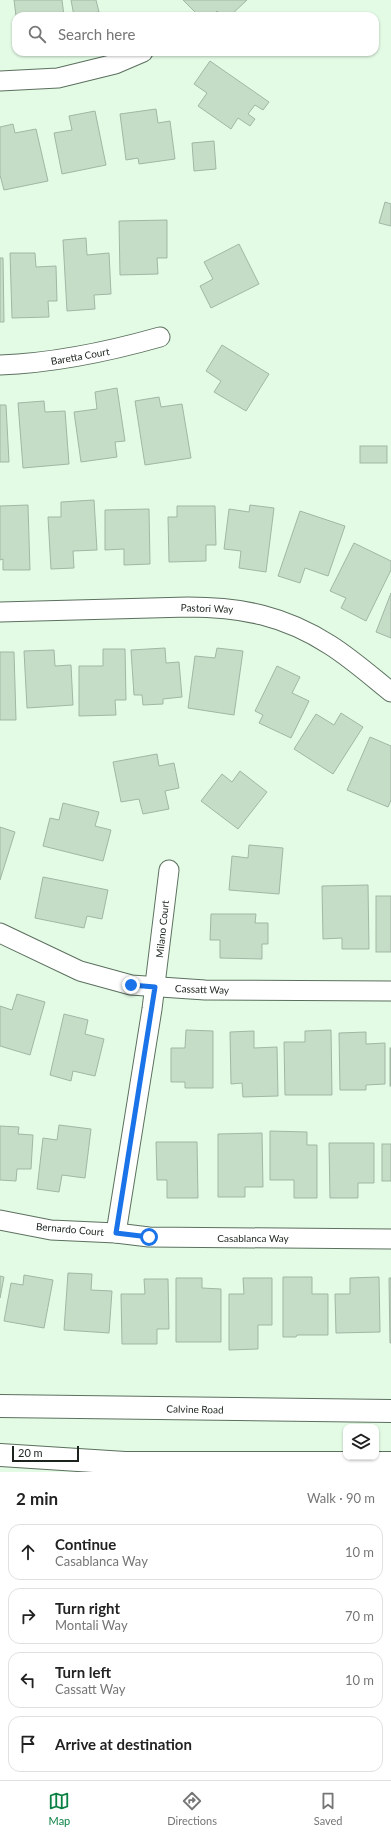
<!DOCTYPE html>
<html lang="en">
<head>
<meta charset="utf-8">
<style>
	body { margin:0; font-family:Lato,sans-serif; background:#f6f6f6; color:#222 }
	.controls { position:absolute; right:12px; bottom:12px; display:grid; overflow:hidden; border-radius:8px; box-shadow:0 1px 3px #0004 }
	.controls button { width:36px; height:36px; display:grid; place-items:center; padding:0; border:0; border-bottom:1px solid #e0e0e0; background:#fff; color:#222; font:20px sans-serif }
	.scale { position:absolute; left:12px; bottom:10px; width:67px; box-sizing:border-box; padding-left:4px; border:2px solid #1b231c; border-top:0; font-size:11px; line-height:14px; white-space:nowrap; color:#1b231c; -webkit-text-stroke:3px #fff; paint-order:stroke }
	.stop { position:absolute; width:12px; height:12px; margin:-9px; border:3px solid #1a73e8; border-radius:50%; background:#fff }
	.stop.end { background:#1a73e8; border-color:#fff; box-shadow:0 1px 4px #0008 }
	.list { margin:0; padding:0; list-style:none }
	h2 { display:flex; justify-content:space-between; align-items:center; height:52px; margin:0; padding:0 16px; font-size:17px }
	h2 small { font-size:13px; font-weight:400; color:#767676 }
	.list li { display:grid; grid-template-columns:26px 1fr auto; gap:12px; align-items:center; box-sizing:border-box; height:56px; margin:0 8px 8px; padding:0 8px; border:1px solid #e0e0e0; border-radius:12px }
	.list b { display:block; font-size:15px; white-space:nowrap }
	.list p { margin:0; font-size:13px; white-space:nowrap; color:#767676 }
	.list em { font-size:13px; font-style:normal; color:#767676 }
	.icon { flex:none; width:22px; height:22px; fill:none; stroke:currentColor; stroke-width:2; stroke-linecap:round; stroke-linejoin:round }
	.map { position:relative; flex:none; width:391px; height:1472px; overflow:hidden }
	.search { position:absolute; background:#fff; box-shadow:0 1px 3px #0004; left:12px; right:12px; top:12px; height:44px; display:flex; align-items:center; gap:10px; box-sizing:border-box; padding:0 14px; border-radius:12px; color:#767676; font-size:15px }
	.sheet { height:308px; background:#fff }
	nav { display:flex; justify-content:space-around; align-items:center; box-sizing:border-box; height:56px; border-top:1px solid #e0e0e0; background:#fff; font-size:11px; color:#767676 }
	nav a { display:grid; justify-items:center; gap:2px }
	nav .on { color:#0b8043 }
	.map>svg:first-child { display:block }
</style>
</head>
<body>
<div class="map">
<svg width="391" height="1472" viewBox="0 0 391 1472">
	<rect width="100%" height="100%" fill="#e3fae5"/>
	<g fill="#c5dcc7" stroke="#a1b7a4">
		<path d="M14 0H62L64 16H16Z"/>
		<path d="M71 0H96L99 12 74 16Z"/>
		<path d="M183 0H247L230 16H222L217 11 212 16H199Z"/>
		<path d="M210 61 269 102 263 110 255 105 248 114 255 119 250 126 238 118 231 129 198 106 207 93 194 84Z"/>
		<path d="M156 109 158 123 170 121 175 159 139 164 138 158 126 160 120 114Z"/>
		<path d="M95 111 106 165 62 174 54 133 72 130 69 116Z"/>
		<path d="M13 124 15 133 36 129 48 181 4 190 0 175V127Z"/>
		<path d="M214 141 216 169 194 171 192 143Z"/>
		<path d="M385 202 391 204V226L379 223Z"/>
		<path d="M167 220V258H157L158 274 120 275 119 221Z"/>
		<path d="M86 238 87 255 109 253 111 294 94 295 95 309 67 311 63 240Z"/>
		<path d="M239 244 259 284 211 308 200 286 213 279 204 262Z"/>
		<path d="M10 253H35L36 267 56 266 57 301H48L49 317 12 318Z"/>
		<path d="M0 258H3L4 322H0Z"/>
		<path d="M222 345 269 374 246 411 214 392 221 381 206 371Z"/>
		<path d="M117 388 125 441 115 442 117 457 81 462 74 412 97 409 95 392Z"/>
		<path d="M159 397 161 407 182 404 191 458 145 465 135 401Z"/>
		<path d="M44 401 45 412 65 411 69 464 23 468 18 403Z"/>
		<path d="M0 405H6L9 462H0Z"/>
		<rect x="360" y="446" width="27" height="17"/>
		<path d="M94 500 97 550 73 551 74 568 51 569 48 517H61V502Z"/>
		<path d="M28 505 30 570H3V559L0 560V506Z"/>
		<path d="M250 505 274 508 266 572 239 568 241 551 224 549 229 509 249 512Z"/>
		<path d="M177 506H215L216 545H206V561L169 562 168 517H177Z"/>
		<path d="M149 509 150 564 124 565V549L105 550V510Z"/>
		<path d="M300 511 345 526 328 576 305 568 300 583 278 576Z"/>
		<path d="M354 543 391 561V570L366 621 341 608 346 598 330 591Z"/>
		<path d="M391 593V638L376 632Z"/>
		<path d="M165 648 166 663 179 662 182 697 163 699V704L143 705 142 695H134L131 650Z"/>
		<path d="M217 648 243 651 234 715 188 708 195 656 215 658Z"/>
		<path d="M103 649H125L126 700H115L116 715 79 716V666H103Z"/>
		<path d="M54 650 55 666 71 665 73 705 27 708 24 651Z"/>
		<path d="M0 652H14L16 720H0Z"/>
		<path d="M277 666 300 677 292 693 309 701 291 738 259 723 263 715 255 711Z"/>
		<path d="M341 713 363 727 333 774 294 749 316 714 334 725Z"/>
		<path d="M370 737 391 746V800L388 807 347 790Z"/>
		<path d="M157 754 159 766 174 763 179 788 165 791 169 809 143 814 139 799 121 802 113 762Z"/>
		<path d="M240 771 267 792 238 829 201 801 222 774 232 782Z"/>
		<path d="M63 803 99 812 95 826 111 830 103 861 43 846 50 818 59 820Z"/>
		<path d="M0 827 15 832 0 880Z"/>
		<path d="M249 845 283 848 279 894 229 890 232 856 248 858Z"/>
		<path d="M43 877 108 890 102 919 87 916 84 928 35 918Z"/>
		<path d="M368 885 369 949H342V938L323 939 322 886Z"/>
		<rect x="376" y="896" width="15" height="56"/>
		<path d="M211 914H256L255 923H268V944H262V959L220 958V940H210Z"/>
		<path d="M17 994 45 1002 30 1055 0 1046V1006L12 1010Z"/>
		<path d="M64 1014 88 1020 85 1034 104 1039 95 1076 73 1071 71 1081 50 1075Z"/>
		<path d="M186 1030 213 1031V1088H185V1082H171V1048H185Z"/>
		<path d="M331 1030 332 1095H285L284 1042H305V1031Z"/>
		<path d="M254 1031V1048L277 1047 278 1096 243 1097 242 1083 231 1084 230 1032Z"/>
		<path d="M366 1032V1044L385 1043V1084L366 1085V1090H340L339 1033Z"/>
		<rect x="390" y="1048" width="1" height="38"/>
		<path d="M59 1125 91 1129 85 1178 62 1175 59 1192 37 1189 43 1138 57 1140Z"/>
		<path d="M0 1126 19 1127 18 1134 33 1135 31 1169H17L16 1181 0 1180Z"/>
		<path d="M270 1131 307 1132V1145H317V1198H294V1180H270Z"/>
		<path d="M262 1133 263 1187H245V1197H218V1134Z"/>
		<path d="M156 1142H197L198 1198H167V1180H157Z"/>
		<path d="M329 1143H374V1183H358V1198H330Z"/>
		<rect x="382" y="1144" width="9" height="37"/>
		<path d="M68 1273 92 1274 91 1290 112 1291 109 1333 64 1330Z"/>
		<path d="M24 1275 53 1280 44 1328 4 1321 11 1283 23 1285Z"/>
		<path d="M0 1276 4 1277 0 1298Z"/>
		<path d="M283 1277H312V1294H328V1335H297L296 1337H283Z"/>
		<path d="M379 1277 380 1332 336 1333 335 1294H350V1278Z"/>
		<path d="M176 1278H202V1288L221 1289V1342H176Z"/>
		<path d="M243 1278H272V1325H258V1349L229 1350V1294H244Z"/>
		<path d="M389 1278H391V1343H390Z"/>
		<path d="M144 1279H168L169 1329H157V1344H122L121 1294H145Z"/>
	</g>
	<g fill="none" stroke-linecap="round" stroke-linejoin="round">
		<defs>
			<g id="street">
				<path d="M0 81 58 78 115 64 143 52"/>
				<path d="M0 365C55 363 107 352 160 337"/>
				<path d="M0 612 188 607C242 607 285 616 330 645 352 659 371 676 391 692"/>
				<path d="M0 933 80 971 131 985 205 990 391 991"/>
				<path d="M0 1220 51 1230 116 1233 149 1237 391 1239"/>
				<path d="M116 1233 152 1009 169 870"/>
			</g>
			<g id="secondary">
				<path d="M0 1406 391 1411"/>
				<path d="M0 1455 125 1463H391"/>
			</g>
		</defs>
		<use href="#street" stroke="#5b705e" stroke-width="21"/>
		<use href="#secondary" stroke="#5b705e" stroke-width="24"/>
		<use href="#street" stroke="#fff" stroke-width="19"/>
		<use href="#secondary" stroke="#fff" stroke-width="22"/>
	</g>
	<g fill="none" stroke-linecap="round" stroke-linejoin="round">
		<path stroke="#1a73e8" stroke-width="5" d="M131 985 155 987 116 1233 149 1237"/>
	</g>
	<g text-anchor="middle" stroke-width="4" stroke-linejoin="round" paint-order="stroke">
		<g font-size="10" fill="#1b231c" stroke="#fff">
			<text transform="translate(80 356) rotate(-10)" y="4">Baretta Court</text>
			<text transform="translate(207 608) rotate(2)" y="4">Pastori Way</text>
			<text transform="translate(162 929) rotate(-84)" y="4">Milano Court</text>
			<text transform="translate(202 989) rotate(2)" y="4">Cassatt Way</text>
			<text transform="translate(70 1229) rotate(5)" y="4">Bernardo Court</text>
			<text x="253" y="1242">Casablanca Way</text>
			<text transform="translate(195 1409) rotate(1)" y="4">Calvine Road</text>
		</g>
	</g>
</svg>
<div class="controls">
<button><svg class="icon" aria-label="layers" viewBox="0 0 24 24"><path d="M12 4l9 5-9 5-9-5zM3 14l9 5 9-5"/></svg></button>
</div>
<div class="scale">20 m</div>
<div class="stop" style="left:149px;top:1237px"></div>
<div class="stop end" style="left:131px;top:985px"></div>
<div class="search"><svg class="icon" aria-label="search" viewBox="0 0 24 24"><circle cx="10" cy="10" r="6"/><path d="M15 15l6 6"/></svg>Search here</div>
</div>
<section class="sheet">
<h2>2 min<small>Walk · 90 m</small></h2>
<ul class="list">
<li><svg class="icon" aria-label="ahead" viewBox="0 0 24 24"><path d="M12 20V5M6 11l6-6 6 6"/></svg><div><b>Continue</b><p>Casablanca Way</p></div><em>10 m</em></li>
<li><svg class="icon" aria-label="right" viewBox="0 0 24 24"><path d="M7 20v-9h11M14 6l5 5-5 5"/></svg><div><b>Turn right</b><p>Montali Way</p></div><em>70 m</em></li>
<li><svg class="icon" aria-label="left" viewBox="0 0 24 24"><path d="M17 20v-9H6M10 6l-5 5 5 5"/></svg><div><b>Turn left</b><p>Cassatt Way</p></div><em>10 m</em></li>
<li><svg class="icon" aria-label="arrive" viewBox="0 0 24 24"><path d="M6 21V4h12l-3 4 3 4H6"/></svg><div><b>Arrive at destination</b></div></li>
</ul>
</section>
<nav>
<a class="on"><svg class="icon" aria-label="map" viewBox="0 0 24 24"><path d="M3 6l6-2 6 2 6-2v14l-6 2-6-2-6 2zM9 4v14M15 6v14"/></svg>Map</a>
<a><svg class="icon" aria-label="directions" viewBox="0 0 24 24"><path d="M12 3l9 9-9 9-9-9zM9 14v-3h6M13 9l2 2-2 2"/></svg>Directions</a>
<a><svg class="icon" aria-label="saved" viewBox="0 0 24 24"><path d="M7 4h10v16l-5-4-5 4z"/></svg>Saved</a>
</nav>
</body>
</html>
